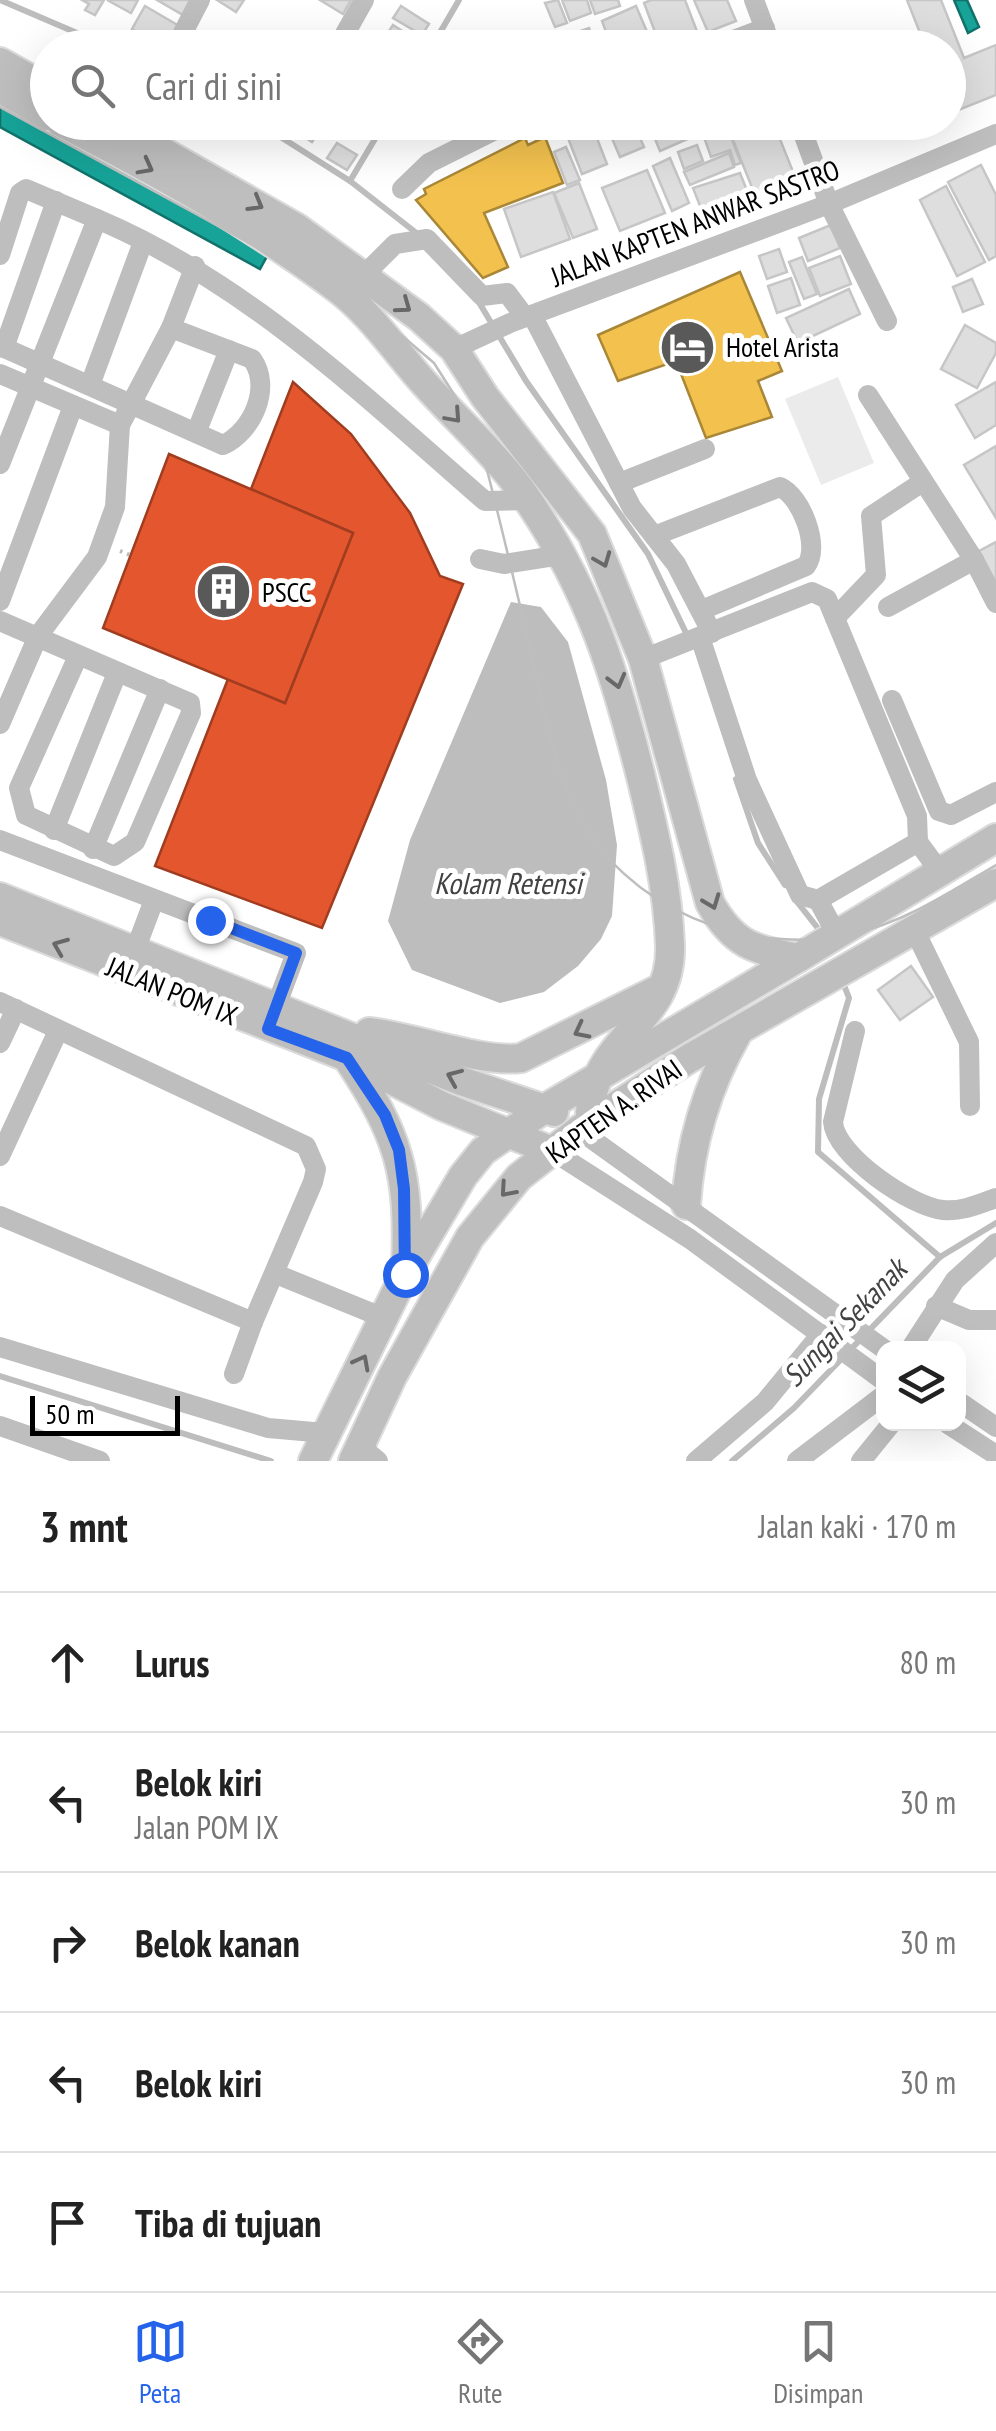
<!DOCTYPE html>
<html lang="id">
<head>
<meta charset="utf-8">
<style>
	body { margin:0; font-family:"PT Sans Narrow",sans-serif; background:#f2f2f2; color:#222 }
	.controls { position:absolute; right:30px; bottom:30px; display:grid; overflow:hidden; border-radius:20px; box-shadow:0 10px 40px #0002 }
	.controls button { width:90px; height:90px; display:grid; place-items:center; padding:0; border:0; border-bottom:2px solid #e0e0e0; background:#fff; color:#222; font:50px sans-serif }
	.scale { position:absolute; left:30px; bottom:25px; width:150px; box-sizing:border-box; padding-left:10px; border:5px solid #000; border-top:0; font-size:28px; line-height:35px; white-space:nowrap; color:#000; -webkit-text-stroke:8px #fff; paint-order:stroke }
	.stop { position:absolute; width:30px; height:30px; margin:-22px; border:8px solid #2563eb; border-radius:50%; background:#fff }
	.stop.end { background:#2563eb; border-color:#fff; box-shadow:0 2px 10px #0008 }
	.list { margin:0; padding:0; list-style:none }
	h2 { display:flex; justify-content:space-between; align-items:center; height:130px; margin:0; padding:0 40px; font-size:42px }
	h2 small { font-size:32px; font-weight:400; color:#767676 }
	.list li { display:grid; grid-template-columns:65px 1fr auto; gap:30px; align-items:center; box-sizing:border-box; height:140px; padding:0 40px; border-top:2px solid #e0e0e0 }
	.list b { display:block; font-size:38px; white-space:nowrap }
	.list p { margin:0; font-size:32px; white-space:nowrap; color:#767676 }
	.list em { font-size:32px; font-style:normal; color:#767676 }
	.icon { flex:none; width:55px; height:55px; fill:none; stroke:currentColor; stroke-width:2; stroke-linecap:round; stroke-linejoin:round }
	.map { position:relative; flex:none; width:996px; height:1461px; overflow:hidden }
	.search { position:absolute; background:#fff; box-shadow:0 10px 40px #0002; left:30px; right:30px; top:30px; height:110px; display:flex; align-items:center; gap:25px; box-sizing:border-box; padding:0 35px; border-radius:55px; color:#767676; font-size:38px }
	.sheet { height:830px; background:#fff }
	nav { display:flex; justify-content:space-around; align-items:center; box-sizing:border-box; height:140px; border-top:2px solid #e0e0e0; background:#fff; font-size:28px; color:#767676 }
	nav a { display:grid; justify-items:center; gap:5px }
	nav .on { color:#2563eb }
	.map>svg:first-child { display:block }
</style>
</head>
<body>
<div class="map">
<svg width="996" height="1461" viewBox="0 0 996 1461">
	<rect width="100%" height="100%" fill="#fff"/>
	<path fill="#ebebeb" d="M838 377 874 463 821 485 785 399Z"/>
	<path fill="#bdbdbd" d="M511 602 541 607 568 642 606 780 617 845 612 916 601 939 578 966 544 992 500 1003 412 970 388 921 410 840Z"/>
	<g fill="#f2c14e" stroke="#a98737" stroke-width="2.5">
		<path d="M545 137 563 183 484 213 508 267 483 278 416 200 426 194 424 189 525 138 528 145Z"/>
		<path d="M740 272 782 371 758 381 772 417 706 438 676 361 618 381 598 335Z"/>
	</g>
	<g fill="#e4572e" stroke="#a03d20" stroke-width="2.5">
		<path d="M293 382 351 434 410 513 440 576 463 584 322 928 155 866 228 679 285 703 353 533 251 489Z"/>
		<path d="M169 454 353 533 285 703 103 628Z"/>
	</g>
	<g fill="#17a398" stroke="#10726a" stroke-width="2.5">
		<path d="M954 0H967L979 27 968 33Z"/>
		<path d="M0 74 48 122 282 229 260 269 0 127Z"/>
	</g>
	<g fill="none" stroke-linecap="round" stroke-linejoin="round">
		<g stroke="#bdbdbd" stroke-width="6">
			<path d="M0 0 112 48"/>
			<path d="M431 48 459 0"/>
			<path d="M257 122 350 181 419 235"/>
			<path d="M350 181 385 122"/>
			<path d="M477 299 526 381 648 554 687 635"/>
			<path d="M736 779 758 843 785 885"/>
			<path d="M798 903 824 936"/>
			<path d="M842 980 849 998 819 1099 818 1152 940 1257"/>
			<path d="M0 1376 271 1461"/>
			<path d="M732 1461 794 1408 940 1257 996 1223"/>
		</g>
	</g>
	<g fill="#dedede" stroke="#c6c6c6" stroke-width="2.5">
		<path d="M82 0H104L95 15 85 10 89 4Z"/>
		<path d="M107 0H138L131 13Z"/>
		<path d="M157 0H192L183 15Z"/>
		<path d="M217 0H244L236 12Z"/>
		<path d="M320 0H351L343 14Z"/>
		<path d="M558 0 567 23 555 27 545 3Z"/>
		<path d="M562 0H587L591 13 570 21Z"/>
		<path d="M590 0H618L620 6 595 14Z"/>
		<path d="M651 0H685L698 34 661 48 644 3Z"/>
		<path d="M694 0H727L736 21 708 32Z"/>
		<path d="M907 0H941L964 58 996 45V95L951 113 948 48H926Z"/>
		<path d="M145 6 181 27 165 48 132 29Z"/>
		<path d="M401 6 429 24 422 35 393 18Z"/>
		<path d="M636 6 654 48H603L600 41 608 37 602 21Z"/>
		<path d="M393 25 427 47V48H378Z"/>
		<path d="M589 28 596 48H556L554 40Z"/>
		<path d="M296 122H315L322 127 312 142 292 129Z"/>
		<path d="M421 122H446L447 124 426 133Z"/>
		<path d="M605 122H633L644 147 620 157Z"/>
		<path d="M648 122H686L692 137 660 151Z"/>
		<path d="M748 122H773L796 179 755 195 729 130Z"/>
		<path d="M591 123 607 164 582 174 566 133Z"/>
		<path d="M728 129 741 163 735 165 730 150 711 157 704 137Z"/>
		<path d="M337 143 357 155 347 170 327 158Z"/>
		<path d="M697 145 703 161 684 169 678 152Z"/>
		<path d="M566 147 580 180 567 185 554 152Z"/>
		<path d="M729 153 734 167 690 185 684 172Z"/>
		<path d="M670 158 689 203 672 211 653 166Z"/>
		<path d="M981 165 996 195V256L989 260 948 182Z"/>
		<path d="M647 170 665 213 620 231 602 188Z"/>
		<path d="M740 173 748 193 702 211 693 188Z"/>
		<path d="M579 183 597 229 573 238 554 193Z"/>
		<path d="M946 186 985 262 957 276 920 200Z"/>
		<path d="M553 192 570 239 521 257 504 209Z"/>
		<path d="M831 225 840 248 808 261 799 238Z"/>
		<path d="M779 249 787 272 767 279 759 256Z"/>
		<path d="M840 256 851 284 820 296 809 268Z"/>
		<path d="M802 257 817 294 804 299 789 262Z"/>
		<path d="M791 278 800 305 777 313 768 286Z"/>
		<path d="M972 279 983 304 963 312 953 287Z"/>
		<path d="M849 289 860 314 798 343 786 318Z"/>
		<path d="M965 325 996 343V353L977 388 941 369Z"/>
		<path d="M996 382V425L975 438 956 405Z"/>
		<path d="M996 446V518L964 465Z"/>
		<path d="M996 542V583L979 551Z"/>
		<path d="M911 966 933 997 900 1020 878 990Z"/>
	</g>
	<g fill="none" stroke-linecap="round" stroke-linejoin="round">
		<defs>
			<g id="major">
				<path d="M0 62 48 89"/>
				<path d="M0 89 48 116"/>
				<path d="M60 122C156 171 252 224 338 289 371 314 398 354 425 384 459 422 502 460 530 503 591 594 616 676 642 781 655 835 668 889 670 945 673 1029 587 1034 590 1123"/>
				<path d="M110 122 297 228 419 317 454 349 485 397 592 534 643 659 710 903C733 944 753 950 798 958L996 838"/>
				<path d="M0 897 461 1081 554 1112"/>
				<path d="M0 921 347 1057 442 1106 554 1152"/>
				<path d="M369 1032C414 1037 481 1063 521 1058L657 990"/>
				<path d="M348 1059C399 1136 410 1173 406 1266"/>
				<path d="M686 1205C690 1143 706 1088 737 1034"/>
				<path d="M313 1461 405 1274 463 1176 483 1151 547 1107 798 958"/>
				<path d="M353 1461 392 1377 470 1237 519 1177 579 1130 688 1059 996 883"/>
			</g>
		</defs>
		<use href="#major" stroke="#dbdbdb" stroke-width="32"/>
		<path stroke="#b9b9b9" stroke-width="4" stroke-dasharray="2.5 5" stroke-linecap="butt" d="M120 551 130 555"/>
		<g stroke="#bebebe" stroke-width="20">
			<path d="M754 0 772 48"/>
			<path d="M175 48 200 0"/>
			<path d="M337 48 364 0"/>
			<path d="M712 48 765 28"/>
			<path d="M799 122 829 204 887 321"/>
			<path d="M402 189 429 163 511 122"/>
			<path d="M0 255 20 193 26 189 97 219"/>
			<path d="M363 276 395 244 427 239 482 296 507 293 525 317"/>
			<path d="M532 315 632 508 676 564 712 633"/>
			<path d="M0 346 223 445C253 431 272 387 252 359L171 328"/>
			<path d="M4 348 56 201"/>
			<path d="M454 349 510 323 829 204 996 134"/>
			<path d="M0 374 120 425"/>
			<path d="M90 385 143 242"/>
			<path d="M868 395 974 560"/>
			<path d="M196 433 229 350"/>
			<path d="M0 464 97 219C248 283 363 395 485 501L528 500"/>
			<path d="M619 483 705 449"/>
			<path d="M654 536 780 487C801 496 821 547 806 566L702 610"/>
			<path d="M480 559 504 564 561 555"/>
			<path d="M0 601 73 406"/>
			<path d="M888 607 974 560 996 603"/>
			<path d="M835 618 876 575 871 516 921 483"/>
			<path d="M0 621 190 703 191 713 135 842 114 856 26 815 19 788 78 656"/>
			<path d="M700 637 747 780 800 895 818 900 918 842"/>
			<path d="M643 659 812 592 827 599 917 816 918 842 940 872"/>
			<path d="M892 700 939 811 951 815 996 792"/>
			<path d="M0 724 38 636 97 557 115 507 120 425 171 328 195 266"/>
			<path d="M54 830 117 673"/>
			<path d="M0 840 296 953 271 1020"/>
			<path d="M93 849 160 689"/>
			<path d="M818 900 837 935"/>
			<path d="M914 929 969 1042 970 1106"/>
			<path d="M130 964 154 900"/>
			<path d="M0 1002 306 1146 316 1169 313 1182 253 1322"/>
			<path d="M855 1031 833 1122C835 1155 911 1207 943 1210 962 1212 979 1204 996 1198"/>
			<path d="M0 1043 16 1009"/>
			<path d="M579 1130 884 1349"/>
			<path d="M554 1152 690 1239 884 1381"/>
			<path d="M0 1156 58 1031"/>
			<path d="M0 1216 253 1322 234 1374"/>
			<path d="M276 1274 384 1318"/>
			<path d="M936 1306 969 1320H996"/>
			<path d="M0 1347 268 1428 325 1433"/>
			<path d="M911 1348 955 1280 996 1243"/>
			<path d="M958 1401 996 1427"/>
			<path d="M948 1424 996 1455"/>
			<path d="M0 1426 100 1461"/>
			<path d="M361 1447 378 1461"/>
			<path d="M696 1461 765 1402 821 1334"/>
			<path d="M797 1461 884 1395"/>
			<path d="M861 1461 891 1424"/>
		</g>
		<use href="#major" stroke="#bebebe" stroke-width="28"/>
		<path stroke="#bebebe" stroke-width="2.5" d="M0 107 372 310 434 363 471 421 485 462C502 529 518 596 533 662 544 712 553 762 575 808 624 910 747 957 853 934 905 922 950 892 996 865"/>
	</g>
	<defs><path id="oneway-chevron" d="M-2-3.5L2.5 0L-2 3.5" fill="none" stroke-width="1.6" stroke-linecap="round" stroke-linejoin="round" transform="scale(2.5)"/></defs>
	<g stroke="#686868">
		<use href="#oneway-chevron" transform="translate(146 167) rotate(28)"/>
		<use href="#oneway-chevron" transform="translate(256 204) rotate(30)"/>
		<use href="#oneway-chevron" transform="translate(404 306) rotate(36)"/>
		<use href="#oneway-chevron" transform="translate(454 416) rotate(48)"/>
		<use href="#oneway-chevron" transform="translate(603 560) rotate(68)"/>
		<use href="#oneway-chevron" transform="translate(617 681) rotate(75)"/>
		<use href="#oneway-chevron" transform="translate(712 902) rotate(69)"/>
		<use href="#oneway-chevron" transform="translate(60 946) rotate(-158)"/>
		<use href="#oneway-chevron" transform="translate(581 1031) rotate(153)"/>
		<use href="#oneway-chevron" transform="translate(454 1077) rotate(-157)"/>
		<use href="#oneway-chevron" transform="translate(507 1190) rotate(131)"/>
		<use href="#oneway-chevron" transform="translate(362 1362) rotate(-62)"/>
	</g>
	<g fill="none" stroke-linecap="round" stroke-linejoin="round">
		<path stroke="#2563eb" stroke-width="12" d="M210 920 296 953 268 1029 347 1058 385 1115 399 1150 404 1189 405 1274"/>
	</g>
	<defs>
		<symbol id="hotel-disc" viewBox="-11 -11 22 22"><circle r="9.5" fill="#595959" stroke="#fff"/><path d="M-6-4.5h1.5V1H6V5H4.5V3h-9V5H-6ZM-4 0a1.8 1.8 0 1 1 3.6 0ZM.5 0V-2.5h3Q6-2.5 6 0Z" fill="#fff"/></symbol>
		<symbol id="building-disc" viewBox="-11 -11 22 22"><circle r="9.5" fill="#595959" stroke="#fff"/><path d="M-4-6H4V6H1V3H-1V6H-4ZM-2.5-4.3h1.7v1.8h-1.7ZM.8-4.3h1.7v1.8H.8ZM-2.5-1h1.7V.8h-1.7ZM.8-1h1.7V.8H.8Z" fill="#fff"/></symbol>
	</defs>
	<g fill-rule="evenodd">
		<use href="#hotel-disc" x="656" y="316" width="63" height="63"/>
		<use href="#building-disc" x="192" y="560" width="63" height="63"/>
	</g>
	<g text-anchor="middle" stroke-width="10" stroke-linejoin="round" paint-order="stroke">
		<g font-size="28" fill="#000" stroke="#fff">
			<text transform="translate(695 223) rotate(-21)" y="10">JALAN KAPTEN ANWAR SASTRO</text>
			<text transform="translate(172 991) rotate(22)" y="10">JALAN POM IX</text>
			<text transform="translate(614 1111) rotate(-35)" y="10">KAPTEN A. RIVAI</text>
		</g>
		<g font-size="28" fill="#000" stroke="#fff" text-anchor="start">
			<text x="726" y="357">Hotel Arista</text>
			<text x="262" y="602">PSCC</text>
		</g>
		<g font-size="30" font-style="italic" fill="#424242" stroke="#fff">
			<text x="508" y="894">Kolam Retensi</text>
			<text transform="translate(845 1323) rotate(-46)" y="10">Sungai Sekanak</text>
		</g>
	</g>
</svg>
<div class="controls">
<button><svg class="icon" aria-label="layers" viewBox="0 0 24 24"><path d="M12 4l9 5-9 5-9-5zM3 14l9 5 9-5"/></svg></button>
</div>
<div class="scale">50 m</div>
<div class="stop" style="left:405px;top:1274px"></div>
<div class="stop end" style="left:210px;top:920px"></div>
<div class="search"><svg class="icon" aria-label="search" viewBox="0 0 24 24"><circle cx="10" cy="10" r="6"/><path d="M15 15l6 6"/></svg>Cari di sini</div>
</div>
<section class="sheet">
<h2>3 mnt<small>Jalan kaki · 170 m</small></h2>
<ul class="list">
<li><svg class="icon" aria-label="ahead" viewBox="0 0 24 24"><path d="M12 20V5M6 11l6-6 6 6"/></svg><div><b>Lurus</b></div><em>80 m</em></li>
<li><svg class="icon" aria-label="left" viewBox="0 0 24 24"><path d="M17 20v-9H6M10 6l-5 5 5 5"/></svg><div><b>Belok kiri</b><p>Jalan POM IX</p></div><em>30 m</em></li>
<li><svg class="icon" aria-label="right" viewBox="0 0 24 24"><path d="M7 20v-9h11M14 6l5 5-5 5"/></svg><div><b>Belok kanan</b></div><em>30 m</em></li>
<li><svg class="icon" aria-label="left" viewBox="0 0 24 24"><path d="M17 20v-9H6M10 6l-5 5 5 5"/></svg><div><b>Belok kiri</b></div><em>30 m</em></li>
<li><svg class="icon" aria-label="arrive" viewBox="0 0 24 24"><path d="M6 21V4h12l-3 4 3 4H6"/></svg><div><b>Tiba di tujuan</b></div></li>
</ul>
</section>
<nav>
<a class="on"><svg class="icon" aria-label="map" viewBox="0 0 24 24"><path d="M3 6l6-2 6 2 6-2v14l-6 2-6-2-6 2zM9 4v14M15 6v14"/></svg>Peta</a>
<a><svg class="icon" aria-label="directions" viewBox="0 0 24 24"><path d="M12 3l9 9-9 9-9-9zM9 14v-3h6M13 9l2 2-2 2"/></svg>Rute</a>
<a><svg class="icon" aria-label="saved" viewBox="0 0 24 24"><path d="M7 4h10v16l-5-4-5 4z"/></svg>Disimpan</a>
</nav>
</body>
</html>
